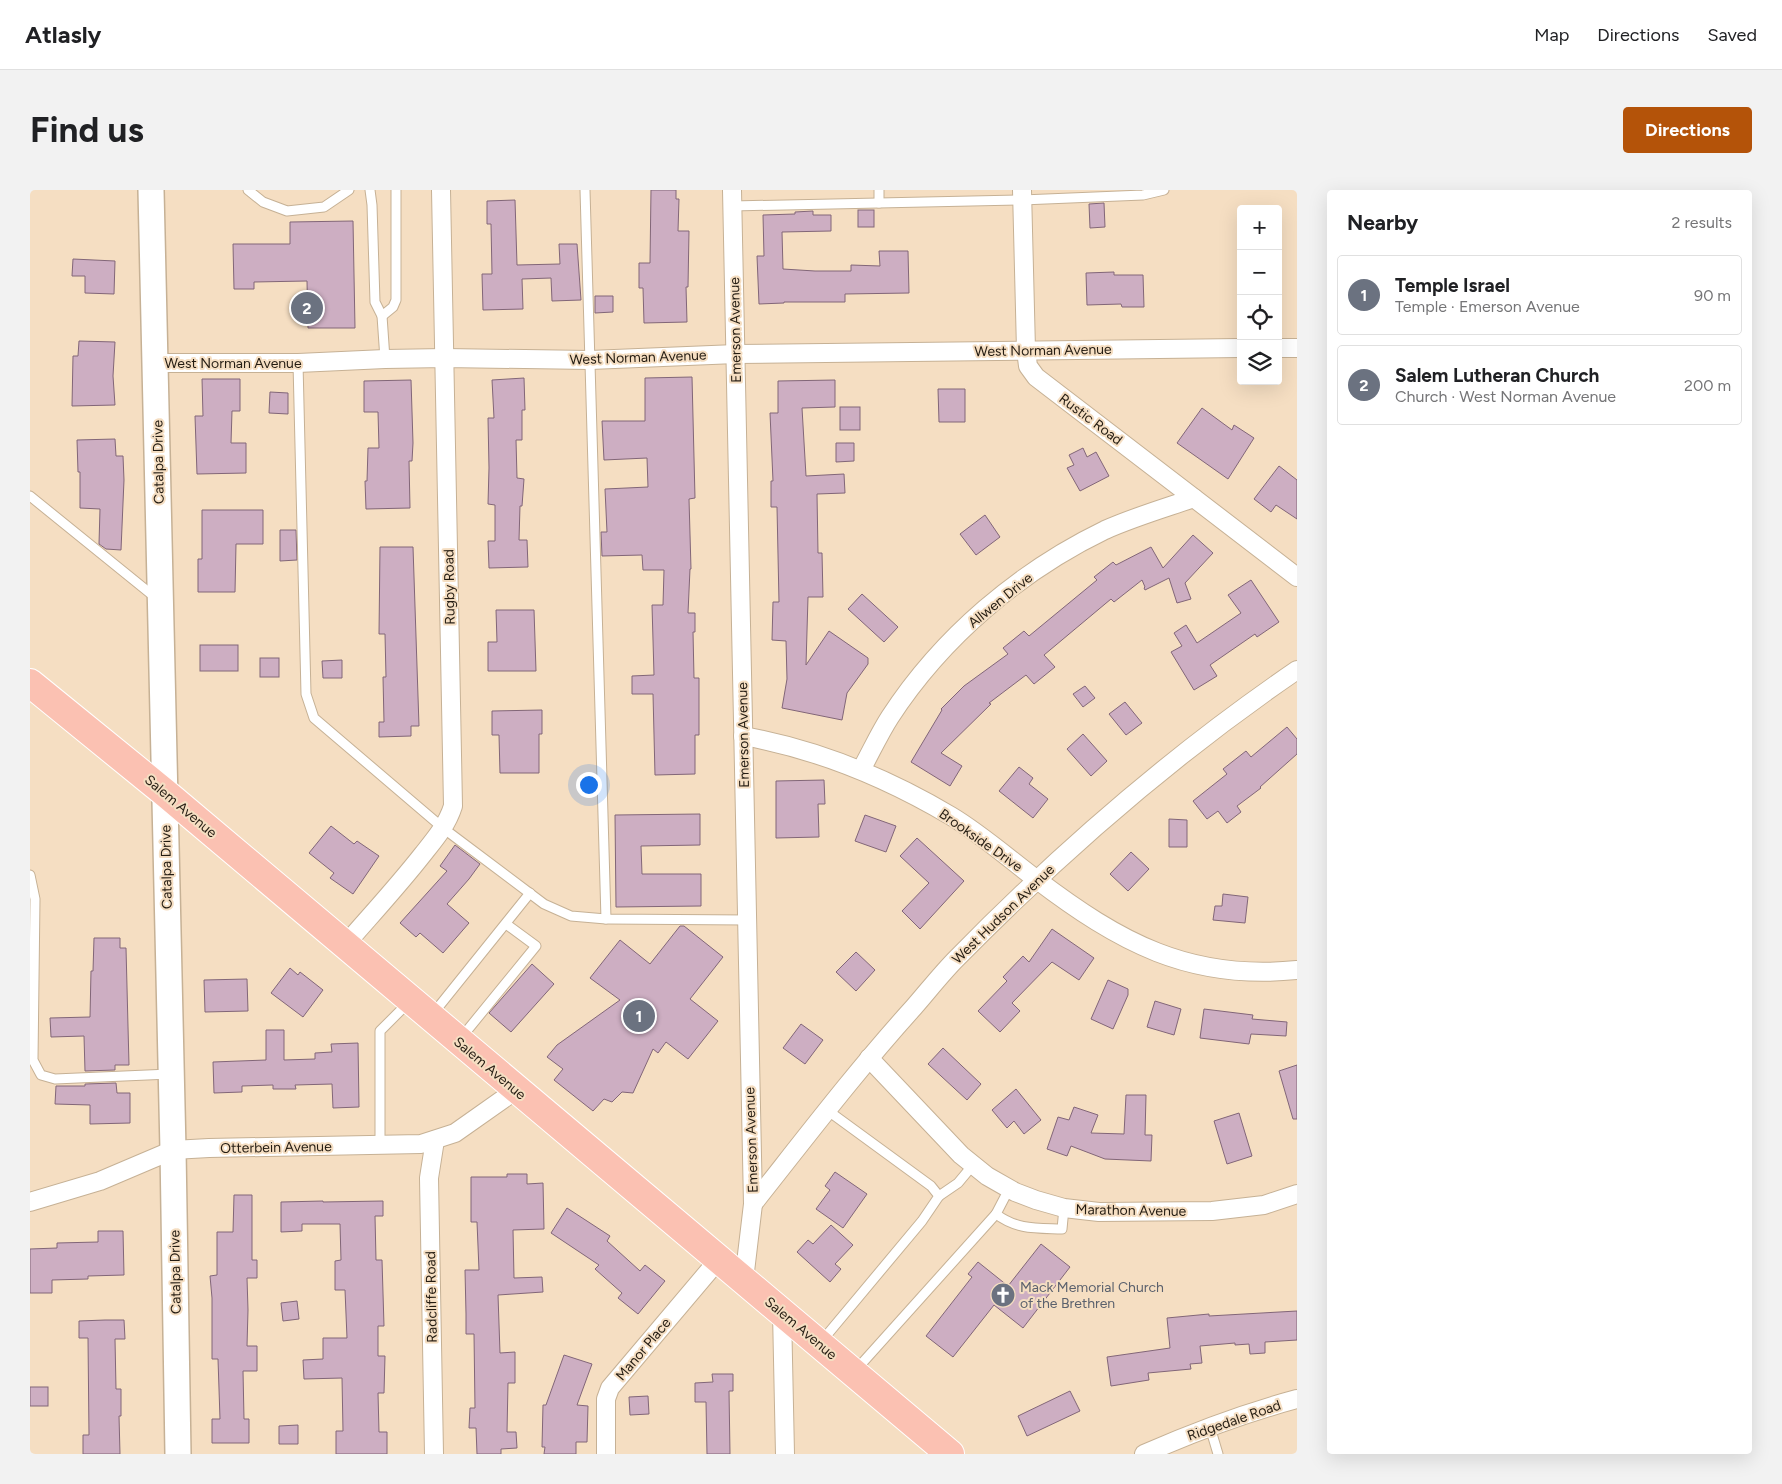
<!DOCTYPE html>
<html lang="en">
<head>
<meta charset="utf-8">
<style>
	body { margin:0; font-family:Figtree,sans-serif; background:#f2f2f2; color:#202124 }
	.controls { position:absolute; right:15px; top:15px; display:grid; overflow:hidden; border-radius:5px; box-shadow:0 5px 20px #0002 }
	.controls button { width:45px; height:45px; display:grid; place-items:center; padding:0; border:0; border-bottom:1px solid #e0e0e0; background:#fff; color:#202124; font:25px sans-serif }
	.you { position:absolute; left:558px; top:594px; width:18px; height:18px; margin:-12px; border:4px solid #fff; border-radius:50%; background:#1a73e8; box-shadow:0 0 0 8px #1a73e833 }
	.badge { display:grid; place-items:center; width:32px; height:32px; border-radius:50%; background:#b45309; color:#fff; font-size:16px; font-weight:700 }
	.pin { position:absolute; translate:-50% -50%; border:2px solid #fff; box-shadow:0 1px 5px #0006 }
	.list { margin:0; padding:0; list-style:none }
	h2 { display:flex; justify-content:space-between; align-items:center; height:65px; margin:0; padding:0 20px; font-size:21px }
	h2 small { font-size:16px; font-weight:400; color:#757577 }
	.list li { display:grid; grid-template-columns:32px 1fr auto; gap:15px; align-items:center; box-sizing:border-box; height:80px; margin:0 10px 10px; padding:0 10px; border:1px solid #e0e0e0; border-radius:5px }
	.list b { display:block; font-size:19px; white-space:nowrap }
	.list p { margin:0; font-size:16px; white-space:nowrap; color:#757577 }
	.list em { font-size:16px; font-style:normal; color:#757577 }
	.icon { flex:none; width:28px; height:28px; fill:none; stroke:currentColor; stroke-width:2; stroke-linecap:round; stroke-linejoin:round }
	.map { position:relative; flex:none; width:1267px; height:1264px; overflow:hidden; border-radius:5px }
	header { display:flex; align-items:center; gap:30px; box-sizing:border-box; height:70px; padding:0 25px; background:#fff; border-bottom:1px solid #e0e0e0 }
	header strong { font-size:24px }
	nav { display:flex; gap:28px; margin-inline-start:auto; font-size:18px }
	.intro { display:flex; align-items:center; justify-content:space-between; box-sizing:border-box; height:120px; padding:0 30px }
	h1 { margin:0; font-size:35px }
	.button { padding:12px 22px; border-radius:5px; background:#b45309; color:#fff; font-size:18px; font-weight:700 }
	main { display:flex; gap:30px; padding:0 30px }
	aside { flex:1; background:#fff; border-radius:5px; box-shadow:0 5px 20px #0002 }
	.map>svg:first-child { display:block }
</style>
</head>
<body>
<header>
<strong>Atlasly</strong>
<nav><a>Map</a><a>Directions</a><a>Saved</a></nav>
</header>
<div class="intro"><h1>Find us</h1><a class="button">Directions</a></div>
<main>
<div class="map">
<svg width="1267" height="1264" viewBox="0 0 1267 1264">
	<rect width="100%" height="100%" fill="#f5dec2"/>
	<g fill="#cdaec2" stroke="#826678">
		<path d="M621 0H646V9H649L648 41H659L658 97H656L657 132 614 133 613 98H609V73H620Z"/>
		<path d="M485 10 487 75 530 74 529 54H547L551 110 522 111 521 88 492 89 493 119 453 120 452 84H462L461 34H457V11Z"/>
		<path d="M1074 13 1075 37 1060 38 1059 14Z"/>
		<rect x="828" y="20" width="16" height="17"/>
		<path d="M783 21V25H801V41L752 42 753 79 785 81H821V75L850 76 849 61H878L879 103 815 104V112H754V113L729 114 727 66H734L733 25 765 24V22Z"/>
		<path d="M323 31 325 138H278L277 91 224 92V99H204L203 54H260V32Z"/>
		<path d="M43 69 85 71 84 104 55 103V86H42Z"/>
		<path d="M1084 82V85H1113L1114 117H1092L1091 114 1057 115 1056 83Z"/>
		<path d="M565 106H583V122L565 123Z"/>
		<path d="M49 151 85 152 83 186 85 215 42 216 43 166H48Z"/>
		<path d="M662 187 665 308 659 309 661 379H660L658 423H665V442H663L664 488H669V545H665V584L625 585 623 504H602V486L624 485 622 415H633L634 380H613L612 365 572 366 571 342H577L575 299 618 297 617 268 574 270 572 231H615V188Z"/>
		<path d="M494 188 495 220H492V250H486L487 288 494 289 492 316H490L489 350H497L498 377 459 378 458 351H465V315L458 314 459 278 458 228H464L462 190Z"/>
		<path d="M172 189H210V221H202L201 253H216V283L167 284 165 226H173Z"/>
		<path d="M381 190 383 253 382 271H379L380 318 336 319 335 291H337L338 258H349L348 222H334V191Z"/>
		<path d="M805 190V217L772 218 776 286 814 284 815 303 787 304 788 363H792L793 407H778L776 475 799 441 838 468V474L817 503 812 530 752 518 757 489 756 451 742 450 743 412H749L747 317H741V291H743L740 223H748V191Z"/>
		<path d="M908 199H935V232H909Z"/>
		<path d="M240 202 258 203V224L239 223Z"/>
		<rect x="810" y="217" width="20" height="23"/>
		<path d="M1172 218 1202 240 1204 235 1224 248 1198 289 1147 253Z"/>
		<path d="M85 249 86 266H93L94 290 91 360 76 359 69 354 70 319 50 318V282H48L47 250Z"/>
		<path d="M806 253H824V271L806 272Z"/>
		<path d="M1053 258 1057 267 1066 262 1079 286 1050 301 1037 278 1044 275 1039 265Z"/>
		<path d="M1249 276 1267 290V329L1246 315 1241 322 1224 309Z"/>
		<path d="M172 320H233V354H206L205 402H168V369H172Z"/>
		<path d="M955 325 970 347 946 365 930 344Z"/>
		<path d="M250 340H266L267 370 250 371Z"/>
		<path d="M1163 345 1183 363 1155 393 1161 409 1147 413 1139 388 1115 400 1114 398 1115 397 1112 390 1084 412 1081 409 1014 465 1025 477 1004 494 996 485 959 513 961 514 911 563 932 576 920 596 881 572 912 520 911 519 934 496 978 464 973 458 994 441 999 446 1067 390 1064 387 1083 372 1086 375 1121 357 1133 378Z"/>
		<path d="M350 357H383L389 536H381V546L349 547V532H354L353 487H356L355 444H349Z"/>
		<path d="M1221 390 1249 432 1227 447 1225 444 1180 475 1187 486 1164 500 1141 462 1152 456 1144 443 1156 435 1167 453 1211 423 1198 405Z"/>
		<path d="M832 404 868 437 854 452 818 419Z"/>
		<path d="M466 420H504L506 481H458V452H467Z"/>
		<rect x="170" y="455" width="38" height="26"/>
		<rect x="230" y="468" width="19" height="19"/>
		<path d="M312 470V488H293L292 471Z"/>
		<path d="M1055 496 1065 508 1053 517 1043 504Z"/>
		<path d="M1095 512 1112 533 1096 545 1079 524Z"/>
		<path d="M512 520V544H509V583H470L469 545H462V521Z"/>
		<path d="M1257 537 1267 549V564L1230 597 1231 598 1207 616 1211 622 1197 633 1188 621 1177 629 1163 611 1197 584 1193 579 1216 561 1221 567Z"/>
		<path d="M1053 544 1077 571 1061 586 1037 559Z"/>
		<path d="M989 577 1003 588 999 594 1018 609 1003 628 969 601Z"/>
		<path d="M794 590 795 614H788L789 647 746 648V591Z"/>
		<path d="M670 624V655L611 656 612 684H671V716L586 717 585 625Z"/>
		<path d="M835 625 866 636 856 662 825 651Z"/>
		<path d="M1139 629 1157 630V657H1139Z"/>
		<path d="M301 636 324 654 327 651 349 666 323 704 300 688 304 683 279 663Z"/>
		<path d="M887 648 934 691 890 739 872 721 899 693 870 666Z"/>
		<path d="M425 655 450 674 439 689 417 714 439 733 413 763 390 743 386 747 370 733 417 681 410 676Z"/>
		<path d="M1101 662 1119 679 1098 701 1080 684Z"/>
		<path d="M1193 704 1218 707 1215 733 1183 730 1185 716H1192Z"/>
		<path d="M650 736H654L693 767 660 809 688 831 658 869 636 852 628 863 623 859 603 903 592 902 582 912 574 909 563 921 524 890 533 879 517 867 527 855 590 810 560 788 590 750 620 774Z"/>
		<path d="M1022 739 1064 768 1049 790 1022 772 982 813 990 821 970 842 948 821 977 791 973 787 993 766 999 772Z"/>
		<path d="M64 748H90V758H96L99 875H85V880L55 881 54 846 21 847 20 828 60 827 61 781H63Z"/>
		<path d="M826 762 845 780 826 801 806 782Z"/>
		<path d="M502 774 524 794 481 842 459 823Z"/>
		<path d="M260 778 268 785 270 782 293 800 273 827 241 803Z"/>
		<path d="M217 789 218 821 175 822 174 790Z"/>
		<path d="M1078 790 1098 799V805L1083 839 1061 829Z"/>
		<path d="M1125 811 1151 819 1144 845 1117 837Z"/>
		<path d="M1174 819 1223 825 1222 829 1257 832 1256 846 1221 844 1219 854 1170 848Z"/>
		<path d="M771 834 793 850 775 874 753 858Z"/>
		<path d="M236 840H254V870L285 869V863L302 862 301 854 328 853 329 917 303 918 302 894 265 895 266 899H243V895L212 896V902L184 903 183 872 236 870Z"/>
		<path d="M913 858 951 894 937 910 898 874Z"/>
		<path d="M1267 875V929H1263L1249 881Z"/>
		<path d="M86 893 87 903H100V933L60 934V915L25 914 26 896H55V894Z"/>
		<path d="M986 899 1011 930 994 944 984 931 977 938 962 920Z"/>
		<path d="M1096 905H1116L1115 945H1122L1121 971 1075 969 1041 956 1037 966 1017 959 1028 927 1039 930 1044 917 1068 925 1061 943 1094 944Z"/>
		<path d="M1209 923 1222 966 1197 974 1184 931Z"/>
		<path d="M805 982 837 1004 813 1038 786 1019 800 1000 795 996Z"/>
		<path d="M477 984H497V994L513 993 514 1039 483 1040 484 1088 512 1087 513 1102 468 1105 470 1163 485 1162V1193H478L477 1242H486L487 1258 471 1259V1264H447L446 1238H439L440 1218H445L444 1144H436V1124L435 1080H449L447 1032H441V987H477Z"/>
		<path d="M204 1005H222V1070H227V1088H217L218 1120 217 1156H227V1181H213L214 1229H219V1253H182V1229H190L188 1169H182V1108L180 1086 187 1085V1042H203Z"/>
		<path d="M293 1011V1012L353 1011V1026H345L346 1070H352L354 1136H348V1166H355L354 1203H348L349 1242H357V1264H306V1241H313L312 1188 274 1189 273 1170 293 1169V1148H317L315 1100H305V1071L311 1070 310 1034H272V1041L251 1042V1012Z"/>
		<path d="M537 1018 580 1046 577 1051 610 1081 615 1075 635 1091 608 1124 588 1108 592 1103 565 1079 569 1075 521 1043Z"/>
		<path d="M801 1035 823 1055 805 1074 811 1079 800 1092 767 1062 778 1050 783 1054Z"/>
		<path d="M68 1041H93L94 1085 58 1086V1089L22 1090V1103H0V1059L27 1058V1053L68 1052Z"/>
		<path d="M1011 1054 1040 1077 993 1138 964 1115 923 1167 896 1146 942 1087 938 1084 948 1072 978 1096Z"/>
		<path d="M267 1111 269 1129 253 1131 251 1113Z"/>
		<path d="M1267 1121V1150L1235 1152V1163L1220 1164 1219 1154 1205 1155V1153L1170 1156 1172 1173 1160 1174 1161 1179 1118 1183 1119 1190 1081 1196 1077 1167 1140 1158 1137 1128 1179 1124V1126Z"/>
		<path d="M75 1130H94L95 1149H85L86 1199H91V1226H89L90 1264H53V1245H59L58 1148H49V1131Z"/>
		<path d="M534 1165 562 1174 547 1215 558 1216 557 1252H546V1264H514L515 1257H512L513 1215H516Z"/>
		<path d="M682 1184H703V1201H699L700 1264H677L676 1212H665V1193L683 1192Z"/>
		<rect x="0" y="1197" width="18" height="19"/>
		<path d="M1040 1201 1050 1221 997 1246 988 1226Z"/>
		<path d="M618 1206 619 1224 600 1225 599 1207Z"/>
		<path d="M268 1235V1254H249V1236Z"/>
	</g>
	<g fill="none" stroke-linecap="round" stroke-linejoin="round">
		<defs>
			<g id="lane">
				<path d="M218 0 233 12 257 21 294 17 319 0"/>
				<path d="M340 0 342 15 345 112 352 126 355 169"/>
				<path d="M555 0 576 729"/>
				<path d="M849 0V13"/>
				<path d="M702 16 992 10 1113 5 1134 0"/>
				<path d="M352 126 363 117 366 110V0"/>
				<path d="M268 173 276 504 284 528 413 638 514 714 541 726 576 729 717 730"/>
				<path d="M0 306 126 408"/>
				<path d="M0 685 5 709 3 870 11 885 25 889 140 884"/>
				<path d="M402 825 500 703"/>
				<path d="M431 848 506 756 476 734"/>
				<path d="M350 955V841L379 812"/>
				<path d="M909 1006 928 993 943 975"/>
				<path d="M966 1024C987 1040 1007 1038 1032 1039L1034 1018"/>
				<path d="M791 1152 892 1031 909 1006 901 996 797 920"/>
				<path d="M825 1181 966 1024 979 999"/>
				<path d="M1180 1237 1188 1264"/>
			</g>
			<g id="street">
				<path d="M702 0 723 1014 714 1090"/>
				<path d="M992 0 996 160 998 176 1006 187 1267 387"/>
				<path d="M1248 158H1267"/>
				<path d="M125 173H268L355 169 415 168 560 170 706 164 1211 158"/>
				<path d="M713 546C786 559 857 588 921 626 951 644 978 668 1006 689 1089 752 1159 791 1267 780"/>
				<path d="M831 580C841 562 849 544 860 527 912 447 990 381 1075 340 1104 327 1135 318 1164 308"/>
				<path d="M315 755C341 725 368 696 393 664 405 649 417 635 423 616L411 0"/>
				<path d="M839 868 931 965 957 986 985 1002 1006 1010 1034 1018 1069 1022 1182 1021 1234 1015 1267 1004"/>
				<path d="M0 1012 70 991 143 960 179 958 391 954 425 943 486 900"/>
				<path d="M723 1014C776 947 827 880 884 817 898 801 912 783 927 768 1031 662 1144 564 1267 480"/>
				<path d="M752 1122 755 1264"/>
				<path d="M404 1264 399 988 405 950"/>
				<path d="M576 1264V1209L580 1198 689 1069"/>
				<path d="M1114 1264C1164 1242 1215 1223 1267 1209"/>
			</g>
			<path id="secondary" d="M121 0 143 960 148 1264"/>
			<path id="primary" d="M0 493 134 602 920 1264"/>
		</defs>
		<use href="#lane" stroke="#c6b195" stroke-width="11"/>
		<use href="#street" stroke="#c6b195" stroke-width="20"/>
		<use href="#secondary" stroke="#c6b195" stroke-width="28"/>
		<use href="#primary" stroke="#fff" stroke-width="30"/>
		<use href="#lane" stroke="#fff" stroke-width="9"/>
		<use href="#street" stroke="#fff" stroke-width="18"/>
		<use href="#secondary" stroke="#fff" stroke-width="25"/>
		<use href="#primary" stroke="#fbc1b2" stroke-width="28"/>
	</g>
	<defs>
		<symbol id="church-disc" viewBox="-11 -11 22 22"><circle r="9.5" fill="#6b7280" stroke="#f5dec2"/><path d="M-1.2-6h2.4v3.5h3.3v2.4h-3.3V6h-2.4V-.1h-3.3v-2.4h3.3Z" fill="#fff"/></symbol>
	</defs>
	<g fill-rule="evenodd">
		<use href="#church-disc" x="959" y="1091" width="28" height="28"/>
	</g>
	<g text-anchor="middle" stroke-width="4" stroke-linejoin="round" paint-order="stroke">
		<g font-size="14" fill="#241c12" stroke="#f5dec2">
			<text transform="translate(705 140) rotate(-91)" y="5">Emerson Avenue</text>
			<text transform="translate(1013 160) rotate(-1)" y="5">West Norman Avenue</text>
			<text transform="translate(608 167) rotate(-2)" y="5">West Norman Avenue</text>
			<text x="203" y="178">West Norman Avenue</text>
			<text transform="translate(1061 229) rotate(37)" y="5">Rustic Road</text>
			<text transform="translate(128 272) rotate(-91)" y="5">Catalpa Drive</text>
			<text transform="translate(419 397) rotate(-91)" y="5">Rugby Road</text>
			<text transform="translate(970 410) rotate(-39)" y="5">Allwen Drive</text>
			<text transform="translate(713 545) rotate(-91)" y="5">Emerson Avenue</text>
			<text transform="translate(151 616) rotate(40)" y="5">Salem Avenue</text>
			<text transform="translate(951 650) rotate(35)" y="5">Brookside Drive</text>
			<text transform="translate(136 677) rotate(-91)" y="5">Catalpa Drive</text>
			<text transform="translate(973 724) rotate(-44)" y="5">West Hudson Avenue</text>
			<text transform="translate(460 878) rotate(40)" y="5">Salem Avenue</text>
			<text transform="translate(721 950) rotate(-92)" y="5">Emerson Avenue</text>
			<text transform="translate(246 957) rotate(-1)" y="5">Otterbein Avenue</text>
			<text transform="translate(1101 1020) rotate(1)" y="5">Marathon Avenue</text>
			<text transform="translate(145 1082) rotate(-91)" y="5">Catalpa Drive</text>
			<text transform="translate(401 1107) rotate(-91)" y="5">Radcliffe Road</text>
			<text transform="translate(771 1138) rotate(40)" y="5">Salem Avenue</text>
			<text transform="translate(613 1159) rotate(-50)" y="5">Manor Place</text>
			<text transform="translate(1204 1230) rotate(-19)" y="5">Ridgedale Road</text>
		</g>
		<g font-size="14" fill="#5b616d" stroke="#f5dec2" text-anchor="start">
			<text x="990" y="1102">Mack Memorial Church<tspan x="990" dy="16">of the Brethren</tspan></text>
		</g>
	</g>
</svg>
<div class="controls">
<button>+</button>
<button>−</button>
<button><svg class="icon" aria-label="locate" viewBox="0 0 24 24"><circle cx="12" cy="12" r="6"/><path d="M12 2v4M12 18v4M2 12h4M18 12h4"/></svg></button>
<button><svg class="icon" aria-label="layers" viewBox="0 0 24 24"><path d="M12 4l9 5-9 5-9-5zM3 14l9 5 9-5"/></svg></button>
</div>
<div class="you"></div>
<div class="pin badge" style="left:609px;top:826px;background:#6b7280">1</div>
<div class="pin badge" style="left:277px;top:118px;background:#6b7280">2</div>
</div>
<aside>
<h2>Nearby<small>2 results</small></h2>
<ul class="list">
<li><span class="badge" style="background:#6b7280">1</span><div><b>Temple Israel</b><p>Temple · Emerson Avenue</p></div><em>90 m</em></li>
<li><span class="badge" style="background:#6b7280">2</span><div><b>Salem Lutheran Church</b><p>Church · West Norman Avenue</p></div><em>200 m</em></li>
</ul>
</aside>
</main>
</body>
</html>
